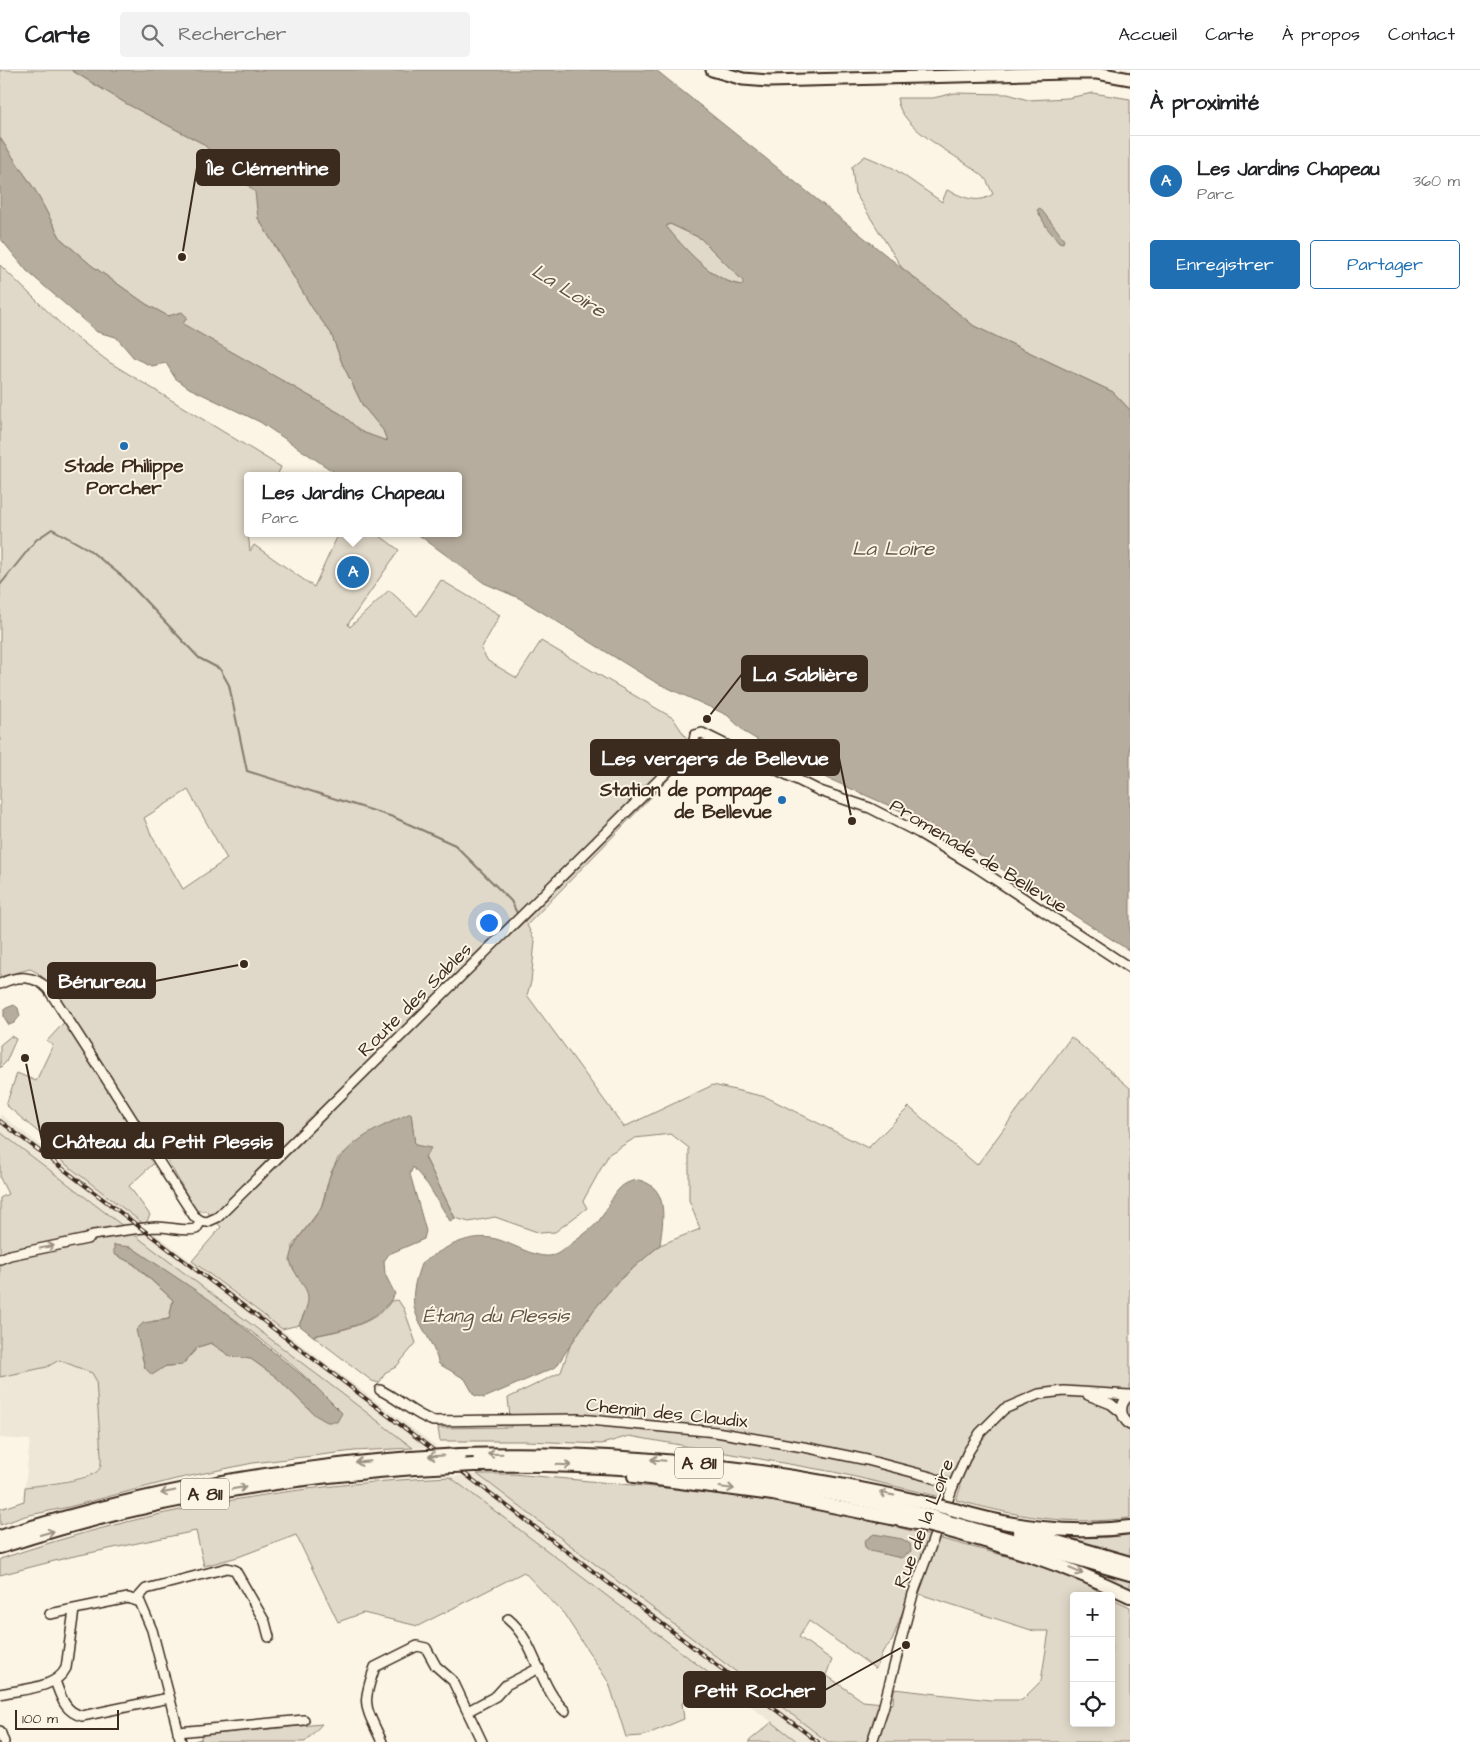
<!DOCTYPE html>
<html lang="fr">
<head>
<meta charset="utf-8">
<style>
	body { margin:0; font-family:"Architects Daughter",sans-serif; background:#f2f2f2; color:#202124 }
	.controls { position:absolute; right:15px; bottom:15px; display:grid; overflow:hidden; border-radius:5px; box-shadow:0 2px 12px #0003 }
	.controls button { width:45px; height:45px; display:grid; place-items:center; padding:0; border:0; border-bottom:1px solid #e0e0e0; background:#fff; color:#202124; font:25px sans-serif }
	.scale { position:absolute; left:15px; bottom:12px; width:104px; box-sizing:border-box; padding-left:5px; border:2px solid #3b2a1e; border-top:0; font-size:14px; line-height:18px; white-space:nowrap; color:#3b2a1e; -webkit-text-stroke:4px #fcf5e5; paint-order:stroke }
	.you { position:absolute; left:488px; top:852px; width:18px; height:18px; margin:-12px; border:4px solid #fff; border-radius:50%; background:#1a73e8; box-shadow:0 0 0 8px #1a73e833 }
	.badge { display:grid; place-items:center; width:32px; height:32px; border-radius:50%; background:#1f6fb2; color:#fff; font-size:16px; font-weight:700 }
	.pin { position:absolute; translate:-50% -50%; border:2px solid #fff; box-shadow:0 1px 5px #0006 }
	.popup { position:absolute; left:244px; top:402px; width:218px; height:65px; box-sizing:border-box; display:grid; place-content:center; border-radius:5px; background:#fff; filter:drop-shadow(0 1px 4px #0005); font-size:16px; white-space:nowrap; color:#757577 }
	.popup b { font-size:19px; color:#202124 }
	.popup::after { content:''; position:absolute; left:50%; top:100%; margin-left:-10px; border:10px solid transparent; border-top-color:#fff }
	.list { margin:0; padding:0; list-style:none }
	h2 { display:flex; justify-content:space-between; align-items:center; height:65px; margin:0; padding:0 20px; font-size:21px }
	h2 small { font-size:16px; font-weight:400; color:#757577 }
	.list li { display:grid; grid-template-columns:32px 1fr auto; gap:15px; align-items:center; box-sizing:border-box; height:90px; padding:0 20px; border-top:1px solid #e0e0e0 }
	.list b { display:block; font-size:19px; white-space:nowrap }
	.list p { margin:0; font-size:16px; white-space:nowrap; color:#757577 }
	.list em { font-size:16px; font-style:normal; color:#757577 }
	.actions { display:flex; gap:10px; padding:15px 20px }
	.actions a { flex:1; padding:11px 0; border:1px solid #1f6fb2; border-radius:5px; text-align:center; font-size:18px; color:#1f6fb2 }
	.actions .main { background:#1f6fb2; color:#fff }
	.icon { flex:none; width:28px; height:28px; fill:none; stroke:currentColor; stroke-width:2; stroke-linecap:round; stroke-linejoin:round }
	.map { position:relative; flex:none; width:1130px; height:1672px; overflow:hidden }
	header { display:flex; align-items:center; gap:30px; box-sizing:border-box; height:70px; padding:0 25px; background:#fff; border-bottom:1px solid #e0e0e0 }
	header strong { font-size:24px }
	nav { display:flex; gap:28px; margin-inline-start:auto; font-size:18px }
	.search { width:350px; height:45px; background:#f2f2f2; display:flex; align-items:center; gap:12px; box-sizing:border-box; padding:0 18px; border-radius:5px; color:#757577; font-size:19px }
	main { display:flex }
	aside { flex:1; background:#fff }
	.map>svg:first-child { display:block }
</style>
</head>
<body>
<header>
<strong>Carte</strong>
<div class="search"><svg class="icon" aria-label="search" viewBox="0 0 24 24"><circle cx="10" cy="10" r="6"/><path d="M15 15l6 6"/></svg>Rechercher</div>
<nav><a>Accueil</a><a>Carte</a><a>À propos</a><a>Contact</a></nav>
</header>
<main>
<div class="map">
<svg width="1130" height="1672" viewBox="0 0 1130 1672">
	<rect width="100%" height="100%" fill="#fcf5e5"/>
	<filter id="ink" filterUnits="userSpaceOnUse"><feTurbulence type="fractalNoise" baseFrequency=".02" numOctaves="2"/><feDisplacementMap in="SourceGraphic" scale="10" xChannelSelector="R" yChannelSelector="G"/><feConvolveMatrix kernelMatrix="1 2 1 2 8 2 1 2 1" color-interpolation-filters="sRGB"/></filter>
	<g filter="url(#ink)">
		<g fill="#eee6d6">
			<path d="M0 1044 218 1212 437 1377 413 1378 0 1062Z"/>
			<path d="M59 1290 92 1303 96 1310 101 1396 95 1403 74 1409 25 1417 30 1370 0 1368V1305L47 1297Z"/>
			<path d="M477 1404 743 1606 828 1672H798L450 1407Z"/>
		</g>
		<g fill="#e0d8c8" stroke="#8e8173" fill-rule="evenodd">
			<path d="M0 0H71L127 34 202 73 256 122 258 148 313 239 331 263 342 293 363 336 383 360 388 372 362 362 341 344 182 254 187 247 168 246 146 234 91 195 61 169 35 120 0 68Z"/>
			<path d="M955 23 1008 24 1028 30 1068 28 1093 23 1130 29V340L1113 322 974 256 902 198 855 123 852 97 865 86 893 98 942 132 947 120C964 127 977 135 993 124 990 119 988 111 984 107 961 86 900 61 897 28H933Z"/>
			<path d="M670 154 700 168 744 211 743 215C714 213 682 177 665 155Z"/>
			<path d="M0 195 68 261 109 292 281 397 277 406H248V463L250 481 254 475 314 517 339 463H376L399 480 348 554 350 557 389 520 417 546 441 510 500 545 481 579 488 591 517 608 541 571 673 648 687 669 688 689 527 855 535 871 531 912 527 925 624 1057 713 1015 766 1027 868 1078 909 1037 977 1095 1071 967 1130 1018V1448C1069 1456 1014 1446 956 1430L961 1416 947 1410 941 1427 834 1402 629 1366 602 1374 525 1371H440L438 1358 511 1357 508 1328 561 1302 570 1276 593 1241 617 1212 660 1175 700 1159 689 1130V1078L671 1064 635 1068 609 1084 583 1131 587 1138 555 1162 540 1163 495 1147 469 1152 455 1148 425 1087 415 1076 411 1044 364 1067 338 1088 330 1105 321 1138 293 1175 292 1197 308 1221 310 1230 299 1255 282 1259 192 1191 221 1157 206 1141H196L164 1084 129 1116 150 1145 145 1155 46 1079 50 1072 6 1035 17 1003 36 1011 53 975 47 971 70 946 52 916 38 903 30 899 0 907ZM188 720 227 789 183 819 151 764 144 748Z"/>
			<path d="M11 966 16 969 6 992 0 998V975Z"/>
			<path d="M0 1062 413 1378 354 1381 253 1393 176 1409 69 1437 25 1446 0 1455V1439L24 1431 25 1417C41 1415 83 1411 95 1403 102 1399 101 1392 101 1385L96 1310 92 1303 59 1290 47 1297 0 1307V1128L8 1124 0 1108ZM131 1177C203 1226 284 1279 341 1343L315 1345 276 1307 251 1289 230 1286 211 1273 198 1277 182 1295 145 1298 142 1287 153 1251 169 1249 173 1230 133 1194 114 1184Z"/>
			<path d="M398 1230 404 1239 416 1273 396 1297 386 1302 379 1313 372 1311 313 1266C339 1261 376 1255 391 1231Z"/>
			<path d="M477 1404H513L687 1420 778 1432 863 1448 1051 1498 1074 1507 1107 1526H1074V1653H1111V1528L1130 1537V1672H828ZM910 1521 1034 1561H1049L1041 1611 1022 1630H990L894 1619 893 1634 863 1631 826 1605 832 1590 799 1567 809 1551 876 1599 883 1581 892 1571Z"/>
			<path d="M450 1407 718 1610 682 1633 684 1649 643 1666 626 1667 609 1613 564 1544 524 1502 418 1556 363 1543 338 1552 296 1465 238 1487 204 1496 196 1461 70 1487 0 1505V1489C145 1439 297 1414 450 1407Z"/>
			<path d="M1130 1461V1487L1069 1469V1466Z"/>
			<path d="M1073 1492 1130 1510V1519Z"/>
			<path d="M772 1652 798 1672H748Z"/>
			<path d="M322 1654 305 1672H204L201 1669 198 1672H190L201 1669V1665Z"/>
		</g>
		<g fill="#b7ad9e" stroke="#85796b" fill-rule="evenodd">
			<path d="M71 0H656L974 256 1113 322 1130 340V881L952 767 917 748 802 697 746 663 727 645 655 612 519 528 484 513 416 463H458V406H340L260 352 189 318 175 308 166 293 152 296 134 288 116 267 97 262 27 201 0 168V68L35 120 61 169 91 195 146 234 168 246 182 242 187 247 183 254 341 344 362 362 387 371 383 360 363 336 342 293 331 263 313 239 258 148 255 122 202 73 127 34ZM670 154 700 168 743 211V215C715 214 682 176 666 156Z"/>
			<path d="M1040 138 1064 169 1063 173 1059 172 1047 158 1037 140Z"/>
			<path d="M14 935 18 938 20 946 14 953 9 955 4 947V939Z"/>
			<path d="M411 1043 415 1075 431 1078 425 1087 455 1148 450 1151 428 1115 413 1097 410 1104 426 1161 424 1169 389 1184 384 1191 385 1204 395 1224C377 1254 346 1259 313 1266L299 1255C318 1217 303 1224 290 1191 295 1165 308 1160 320 1139 326 1129 326 1114 331 1103 345 1071 382 1056 411 1043Z"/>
			<path d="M104 1062 115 1067 118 1082C106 1086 98 1077 100 1065Z"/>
			<path d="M639 1110C670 1118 663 1150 660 1175L617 1212 593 1241 556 1297 484 1328 474 1325 465 1309 439 1294C425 1248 401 1248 421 1194 440 1180 465 1164 491 1168 509 1170 539 1193 557 1184 565 1179 589 1161 596 1154 613 1136 612 1112 639 1110Z"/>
			<path d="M114 1175 131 1177 210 1230 315 1316 342 1343 337 1352H327L315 1345 276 1307 251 1289 230 1286 211 1273 198 1277 182 1295 166 1296 152 1305 145 1298 136 1260 143 1253 169 1249 173 1230 134 1194 114 1184Z"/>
			<path d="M874 1464 902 1469 910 1474 911 1481 901 1488 870 1481 865 1477 864 1471Z"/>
		</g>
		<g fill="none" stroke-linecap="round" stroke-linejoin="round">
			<path stroke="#85796b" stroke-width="2" d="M0 515 36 470 52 459 88 479 123 507 199 588 220 599 229 615 247 701 393 747 455 775 511 831 517 843"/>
			<defs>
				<g id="minor">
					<path d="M694 671 695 665 702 663 820 721 870 738 919 763 976 797 1130 898"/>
					<path d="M686 682 703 674 718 675"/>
					<path d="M0 914C17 905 35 905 48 919 98 994 145 1071 194 1146L201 1151"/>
					<path d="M201 1151 207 1152 218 1147 686 683 694 671"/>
					<path d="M0 1189 10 1185 87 1169 93 1165C114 1162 136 1158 157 1157 171 1157 182 1162 196 1159L201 1151"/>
					<path d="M380 1320C399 1329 413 1344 433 1351L579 1349 716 1362 809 1378 867 1390 931 1407 953 1416"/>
					<path d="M1088 1325 1111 1334 1121 1342"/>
					<path d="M1130 1325C1119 1333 1119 1346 1130 1355"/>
					<path d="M137 1529 146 1519 227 1498 235 1500 265 1552 269 1567"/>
					<path d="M50 1544 128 1528 140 1532 152 1560 181 1672"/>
					<path d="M508 1549C536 1572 538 1616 565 1641"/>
					<path d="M55 1611C61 1626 64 1642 82 1646L169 1628"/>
					<path d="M0 1624C21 1619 56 1619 66 1598L74 1540"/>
					<path d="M468 1641 496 1626 506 1615 539 1598"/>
					<path d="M0 1661 4 1672"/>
					<path d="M178 1662 304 1650"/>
					<path d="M382 1672C365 1635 361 1636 375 1597L417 1576 426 1578 436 1596 453 1611 482 1672"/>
					<path d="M872 1672 883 1639 913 1524 953 1416 968 1382 980 1363 1004 1339 1039 1324 1064 1321 1129 1325"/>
				</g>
				<path id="major" d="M712 0 743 9 769 11 1067 3H1097L1130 9"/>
				<g id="highway">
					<path d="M460 1385C621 1380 779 1398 935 1435"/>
					<path d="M474 1395C628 1392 781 1407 930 1446"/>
					<path d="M634 1406 773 1424 926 1455"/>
					<path d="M955 1440C1011 1457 1072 1465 1130 1457"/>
					<path d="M949 1452 1130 1504"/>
					<path d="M946 1460C1012 1478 1068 1496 1130 1526"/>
					<path d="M1019 1461 1130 1493"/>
					<path d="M0 1467C134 1424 271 1399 411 1388"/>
					<path d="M0 1477C134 1433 274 1408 415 1398"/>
				</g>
			</defs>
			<use href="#minor" stroke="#3b2a1e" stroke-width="12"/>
			<use href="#major" stroke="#3b2a1e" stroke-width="15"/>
			<use href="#highway" stroke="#3b2a1e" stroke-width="16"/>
			<use href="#minor" stroke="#fcf5e5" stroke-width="9"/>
			<use href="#major" stroke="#fcf5e5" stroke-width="11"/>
			<use href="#highway" stroke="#fcf5e5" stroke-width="12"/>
			<defs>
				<path id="rail" d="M0 1051 818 1672"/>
			</defs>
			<use href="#rail" stroke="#3b2a1e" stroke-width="4"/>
			<use href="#rail" stroke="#fcf5e5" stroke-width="2" stroke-dasharray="5.5" stroke-linecap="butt"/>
			<defs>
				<g id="highway-bridge">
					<path d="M411 1388 460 1385"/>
					<path d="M415 1398 474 1395"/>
					<path d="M935 1435 955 1440"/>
					<path d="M930 1446 949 1452"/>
					<path d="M926 1455 946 1460"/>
				</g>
			</defs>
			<use href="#highway-bridge" stroke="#3b2a1e" stroke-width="16" stroke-linecap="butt"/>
			<use href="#highway-bridge" stroke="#fcf5e5" stroke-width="12"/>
		</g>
		<defs><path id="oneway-shaft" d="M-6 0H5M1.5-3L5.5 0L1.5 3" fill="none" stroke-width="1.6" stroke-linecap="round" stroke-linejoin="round" transform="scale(1.25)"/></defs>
		<g stroke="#9c9082">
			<use href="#oneway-shaft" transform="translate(47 1177) rotate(-11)"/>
			<use href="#oneway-shaft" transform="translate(495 1384) rotate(179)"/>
			<use href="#oneway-shaft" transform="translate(436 1386) rotate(177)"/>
			<use href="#oneway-shaft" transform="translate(658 1390) rotate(-175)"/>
			<use href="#oneway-shaft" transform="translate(363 1392) rotate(175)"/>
			<use href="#oneway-shaft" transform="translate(564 1395) rotate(2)"/>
			<use href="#oneway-shaft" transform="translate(239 1418) rotate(-10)"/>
			<use href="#oneway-shaft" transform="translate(727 1418) rotate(8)"/>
			<use href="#oneway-shaft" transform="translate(168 1422) rotate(168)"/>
			<use href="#oneway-shaft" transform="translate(887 1424) rotate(-168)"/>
			<use href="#oneway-shaft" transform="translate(47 1463) rotate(-16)"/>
			<use href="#oneway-shaft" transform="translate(1076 1501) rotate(23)"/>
		</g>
	</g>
	<g fill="#1f6fb2" stroke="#fcf5e5" stroke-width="2">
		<circle cx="124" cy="376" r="5"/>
		<circle cx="782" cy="730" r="5"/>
	</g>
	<g text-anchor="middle" stroke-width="4" stroke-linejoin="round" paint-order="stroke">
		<g fill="#fcf5e5" stroke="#75675a" stroke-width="1">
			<rect x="675" y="1377.5" width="48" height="31" rx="4"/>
			<rect x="181" y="1408.5" width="48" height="31" rx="4"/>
		</g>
		<g font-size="18" font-weight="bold" fill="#3b2a1e">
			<text x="699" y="1399">A 811</text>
			<text x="205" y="1430">A 811</text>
		</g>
		<g font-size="19" font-weight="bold" fill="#3b2a1e" stroke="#fcf5e5">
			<text x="124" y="402">Stade Philippe<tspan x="124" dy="22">Porcher</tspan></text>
			<text x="772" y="726" text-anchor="end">Station de pompage<tspan x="772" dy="22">de Bellevue</tspan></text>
		</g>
		<g font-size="19" fill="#3b2a1e" stroke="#fcf5e5">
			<text transform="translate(979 785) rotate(31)" y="7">Promenade de Bellevue</text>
			<text transform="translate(414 929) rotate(-45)" y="7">Route des Sables</text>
			<text transform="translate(667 1342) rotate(6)" y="7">Chemin des Claudix</text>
			<text transform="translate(923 1453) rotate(-69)" y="7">Rue de la Loire</text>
		</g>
		<g font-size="20" font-style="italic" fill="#605144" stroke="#fcf5e5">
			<text transform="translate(569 220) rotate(32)" y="7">La Loire</text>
			<text x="893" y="485">La Loire</text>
			<text x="496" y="1252">Étang du Plessis</text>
		</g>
	</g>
	<path fill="none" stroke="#3b2a1e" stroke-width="2" d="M182 187L197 98M707 649L742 604M852 751L839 688M244 894L155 911M25 988L42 1071M906 1575L825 1620"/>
	<g fill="#3b2a1e" stroke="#fcf5e5" stroke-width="2">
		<circle cx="182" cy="187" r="5"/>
		<circle cx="707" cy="649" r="5"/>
		<circle cx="852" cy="751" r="5"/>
		<circle cx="244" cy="894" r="5"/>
		<circle cx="25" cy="988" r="5"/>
		<circle cx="906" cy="1575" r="5"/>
	</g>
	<g fill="#3b2a1e" stroke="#3b2a1e" stroke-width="2">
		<rect x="197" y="80" width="142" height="35" rx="5"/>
		<rect x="742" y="586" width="125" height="35" rx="5"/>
		<rect x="591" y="670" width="248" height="35" rx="5"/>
		<rect x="48" y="893" width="107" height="35" rx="5"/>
		<rect x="42" y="1053" width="241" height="35" rx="5"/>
		<rect x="684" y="1602" width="141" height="35" rx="5"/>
	</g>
	<g font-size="20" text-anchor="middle" font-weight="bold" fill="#fff">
		<text x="268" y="105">Île Clémentine</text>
		<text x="805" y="611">La Sablière</text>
		<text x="715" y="695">Les vergers de Bellevue</text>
		<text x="102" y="918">Bénureau</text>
		<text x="163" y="1078">Château du Petit Plessis</text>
		<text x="755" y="1627">Petit Rocher</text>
	</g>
</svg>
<div class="controls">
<button>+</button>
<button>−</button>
<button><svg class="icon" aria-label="locate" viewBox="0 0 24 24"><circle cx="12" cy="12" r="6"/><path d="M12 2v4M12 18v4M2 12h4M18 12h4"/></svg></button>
</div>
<div class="scale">100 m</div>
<div class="you"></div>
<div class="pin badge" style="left:353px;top:502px">A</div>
<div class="popup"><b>Les Jardins Chapeau</b>Parc</div>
</div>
<aside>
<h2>À proximité<small></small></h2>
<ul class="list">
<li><span class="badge">A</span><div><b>Les Jardins Chapeau</b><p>Parc</p></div><em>360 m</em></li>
</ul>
<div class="actions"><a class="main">Enregistrer</a><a>Partager</a></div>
</aside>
</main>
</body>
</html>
